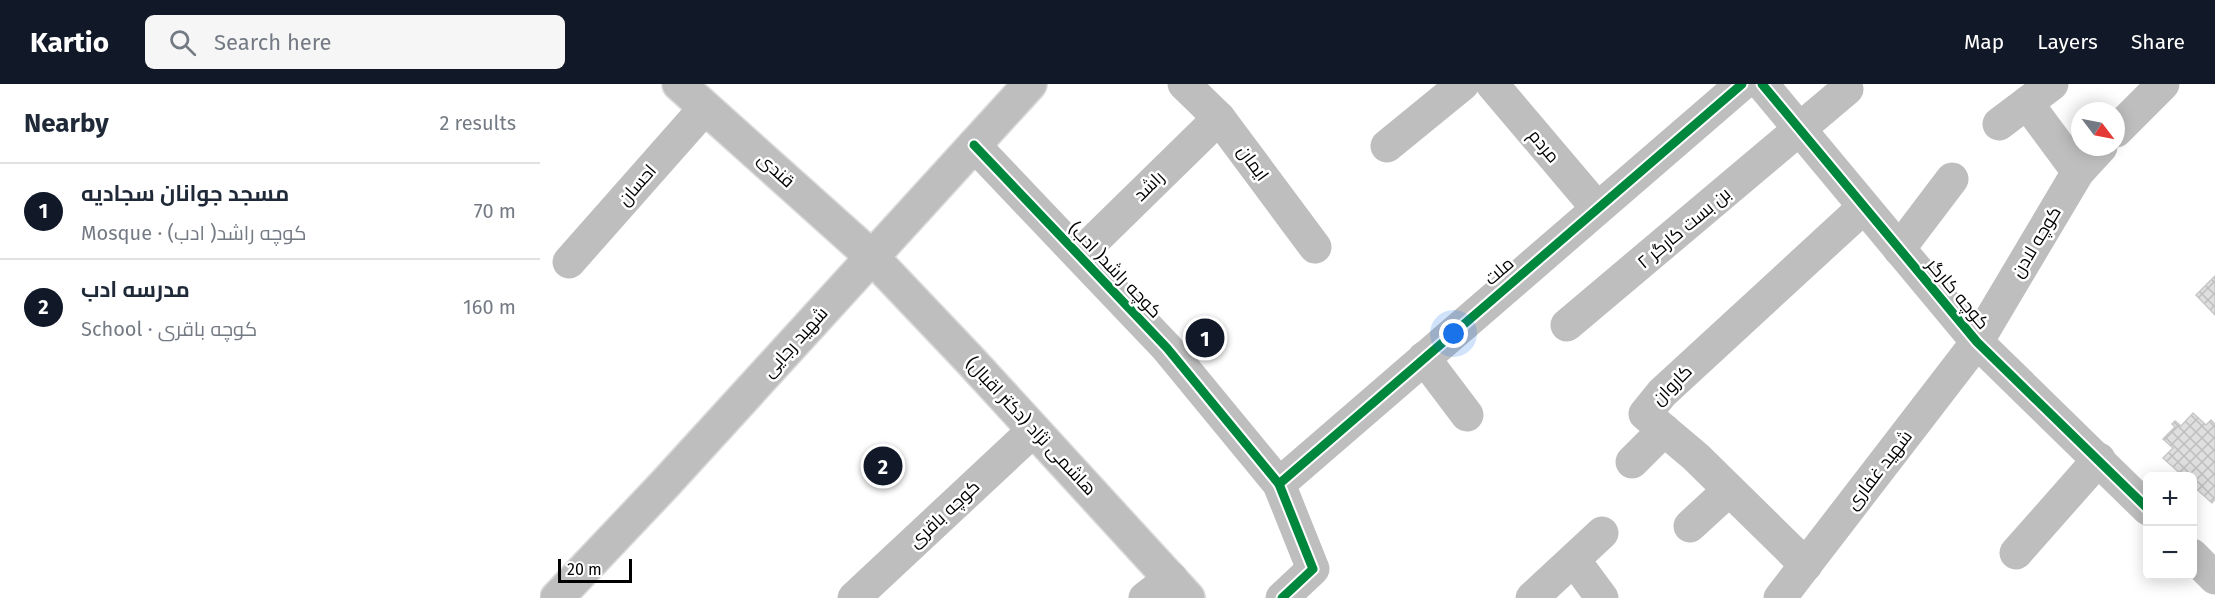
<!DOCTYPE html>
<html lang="en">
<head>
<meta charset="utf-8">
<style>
	body { margin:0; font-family:"Fira Sans",Cairo,sans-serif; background:#f6f6f7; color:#1f2937 }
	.controls { position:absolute; right:18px; bottom:18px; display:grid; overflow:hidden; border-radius:9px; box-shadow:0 3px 15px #0003 }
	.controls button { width:54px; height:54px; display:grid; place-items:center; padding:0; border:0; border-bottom:2px solid #e0e1e3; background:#fff; color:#1f2937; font:30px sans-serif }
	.compass { position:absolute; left:1531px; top:18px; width:54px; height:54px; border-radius:50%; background:#fff; box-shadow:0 3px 15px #0003; rotate:122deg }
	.scale { position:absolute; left:18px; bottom:15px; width:74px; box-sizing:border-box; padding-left:6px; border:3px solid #000; border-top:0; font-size:16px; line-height:21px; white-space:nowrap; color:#000; -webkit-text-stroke:4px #fff; paint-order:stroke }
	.you { position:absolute; left:914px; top:250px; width:21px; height:21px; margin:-15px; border:4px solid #fff; border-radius:50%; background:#1a73e8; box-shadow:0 0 0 9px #1a73e833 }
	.badge { display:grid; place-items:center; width:39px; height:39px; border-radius:50%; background:#111827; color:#fff; font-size:20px; font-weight:700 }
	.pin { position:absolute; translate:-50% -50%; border:3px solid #fff; box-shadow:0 2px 6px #0006 }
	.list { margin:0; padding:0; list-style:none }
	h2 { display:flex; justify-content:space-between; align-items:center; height:78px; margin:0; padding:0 24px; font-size:26px }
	h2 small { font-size:20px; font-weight:400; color:#747a83 }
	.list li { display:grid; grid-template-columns:39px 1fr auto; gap:18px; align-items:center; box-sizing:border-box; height:96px; padding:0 24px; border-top:2px solid #e0e1e3 }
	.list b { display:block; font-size:22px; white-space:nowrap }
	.list p { margin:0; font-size:20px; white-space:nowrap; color:#747a83 }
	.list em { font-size:20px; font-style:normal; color:#747a83 }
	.icon { flex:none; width:33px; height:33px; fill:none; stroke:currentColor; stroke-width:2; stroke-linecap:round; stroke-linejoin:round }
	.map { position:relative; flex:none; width:1675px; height:514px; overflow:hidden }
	header { display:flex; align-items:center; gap:36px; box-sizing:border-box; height:84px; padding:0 30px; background:#111827; color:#fff }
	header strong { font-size:28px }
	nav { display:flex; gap:33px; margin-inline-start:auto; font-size:21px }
	.search { width:420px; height:54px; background:#f6f6f7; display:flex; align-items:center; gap:15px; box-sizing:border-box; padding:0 21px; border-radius:9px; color:#747a83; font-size:22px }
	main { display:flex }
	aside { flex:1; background:#fff }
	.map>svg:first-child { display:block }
</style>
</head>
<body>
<header>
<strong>Kartio</strong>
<div class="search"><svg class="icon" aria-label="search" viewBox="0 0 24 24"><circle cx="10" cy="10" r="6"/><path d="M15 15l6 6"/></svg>Search here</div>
<nav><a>Map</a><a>Layers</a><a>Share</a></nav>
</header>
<main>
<aside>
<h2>Nearby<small>2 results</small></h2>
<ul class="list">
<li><span class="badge">1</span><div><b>مسجد جوانان سجادیه</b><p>Mosque · کوچه راشد( ادب)</p></div><em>70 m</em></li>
<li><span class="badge">2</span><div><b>مدرسه ادب</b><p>School · کوچه باقری</p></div><em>160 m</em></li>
</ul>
</aside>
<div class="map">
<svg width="1675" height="514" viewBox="0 0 1675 514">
	<defs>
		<pattern id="building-cross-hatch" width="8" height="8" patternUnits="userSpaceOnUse" patternTransform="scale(1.5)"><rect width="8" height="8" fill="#dfdfdf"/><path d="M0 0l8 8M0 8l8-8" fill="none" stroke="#bebebe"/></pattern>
	</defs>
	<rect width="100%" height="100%" fill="#fff"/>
	<g fill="url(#building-cross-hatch)" stroke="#c7c7c7" stroke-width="1.5">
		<path d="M1675 192V231L1656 211Z"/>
		<path d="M1653 329 1666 341 1671 336 1675 340V415L1672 419 1652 401V392H1643L1623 374 1633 364 1623 355 1635 343 1632 340 1635 337 1641 342Z"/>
	</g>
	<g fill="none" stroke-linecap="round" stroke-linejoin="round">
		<defs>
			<g id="major">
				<path d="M139 0 332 173 429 275 648 514"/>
				<path d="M17 514 124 401 490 0"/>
			</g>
		</defs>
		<use href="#major" stroke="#dbdbdb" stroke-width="36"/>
		<g stroke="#bebebe" stroke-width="33">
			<path d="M644 0 679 34 775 163"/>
			<path d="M952 0 1057 124"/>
			<path d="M1222 0 1437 258 1608 425"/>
			<path d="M1487 19 1538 88"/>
			<path d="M1459 40 1512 0"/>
			<path d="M1576 47 1623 0"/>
			<path d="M434 61 627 264 739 400 773 485 742 514"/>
			<path d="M847 62 923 0"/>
			<path d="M1359 165 1412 95"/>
			<path d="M539 171 679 34"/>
			<path d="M29 178 165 24"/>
			<path d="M1027 241 1307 5"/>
			<path d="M884 274 927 331"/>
			<path d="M1092 378 1124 346"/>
			<path d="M739 400 1202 0"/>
			<path d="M1150 442 1189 406"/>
			<path d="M1476 469 1559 375"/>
			<path d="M1652 471 1675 494"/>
			<path d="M1034 476 1062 514"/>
			<path d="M1266 481 1156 373 1105 330 1122 309 1324 123"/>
			<path d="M314 514 494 346"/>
			<path d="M605 514 631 494"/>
			<path d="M992 514 1062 449"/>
			<path d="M1240 514 1437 258 1538 88 1561 63"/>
		</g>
		<use href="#major" stroke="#bebebe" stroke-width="33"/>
		<defs>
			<g id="cycleway">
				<path d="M1222 0 1437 258 1608 425"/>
				<path d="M434 61 627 264 739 400 773 485 742 514"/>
				<path d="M739 400 1202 0"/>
			</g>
		</defs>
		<use href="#cycleway" stroke="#fff" stroke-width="13"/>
		<use href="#cycleway" stroke="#00873e" stroke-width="9"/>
	</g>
	<g text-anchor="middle" stroke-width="5" stroke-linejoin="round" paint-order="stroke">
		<g font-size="18" fill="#000" stroke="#fff">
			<text transform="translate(1004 62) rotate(50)" y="6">مردم</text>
			<text transform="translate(713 79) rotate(54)" y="6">ایمان</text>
			<text transform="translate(236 86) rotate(42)" y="6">قندی</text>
			<text transform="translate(97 101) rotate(-49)" y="6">احسان</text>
			<text transform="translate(609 102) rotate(-44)" y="6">راشد</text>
			<text transform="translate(1144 144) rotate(-40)" y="6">بن بست کارگر ۲</text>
			<text transform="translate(1496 158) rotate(-59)" y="6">کوچه لادن</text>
			<text transform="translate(575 186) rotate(46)" y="6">کوچه راشد( ادب)</text>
			<text transform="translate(959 187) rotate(-41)" y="6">ملت</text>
			<text transform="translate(1418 210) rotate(50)" y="6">کوچه کارگر</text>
			<text transform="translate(255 258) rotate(-48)" y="6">شهید رجایی</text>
			<text transform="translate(1132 301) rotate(-45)" y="6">کاروان</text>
			<text transform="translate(491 342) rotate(47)" y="6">هاشمی نژاد (دکتر اقبال)</text>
			<text transform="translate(1339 386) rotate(-52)" y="6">شهید غفاری</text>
			<text transform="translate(404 430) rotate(-43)" y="6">کوچه باقری</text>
		</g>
	</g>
</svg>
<div class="controls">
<button>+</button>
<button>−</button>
</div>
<svg class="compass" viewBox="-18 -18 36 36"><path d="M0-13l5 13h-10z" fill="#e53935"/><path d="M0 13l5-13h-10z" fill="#747a83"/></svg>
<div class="scale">20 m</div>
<div class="you"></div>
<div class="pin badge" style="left:665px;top:254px">1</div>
<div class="pin badge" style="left:343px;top:382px">2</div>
</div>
</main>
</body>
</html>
